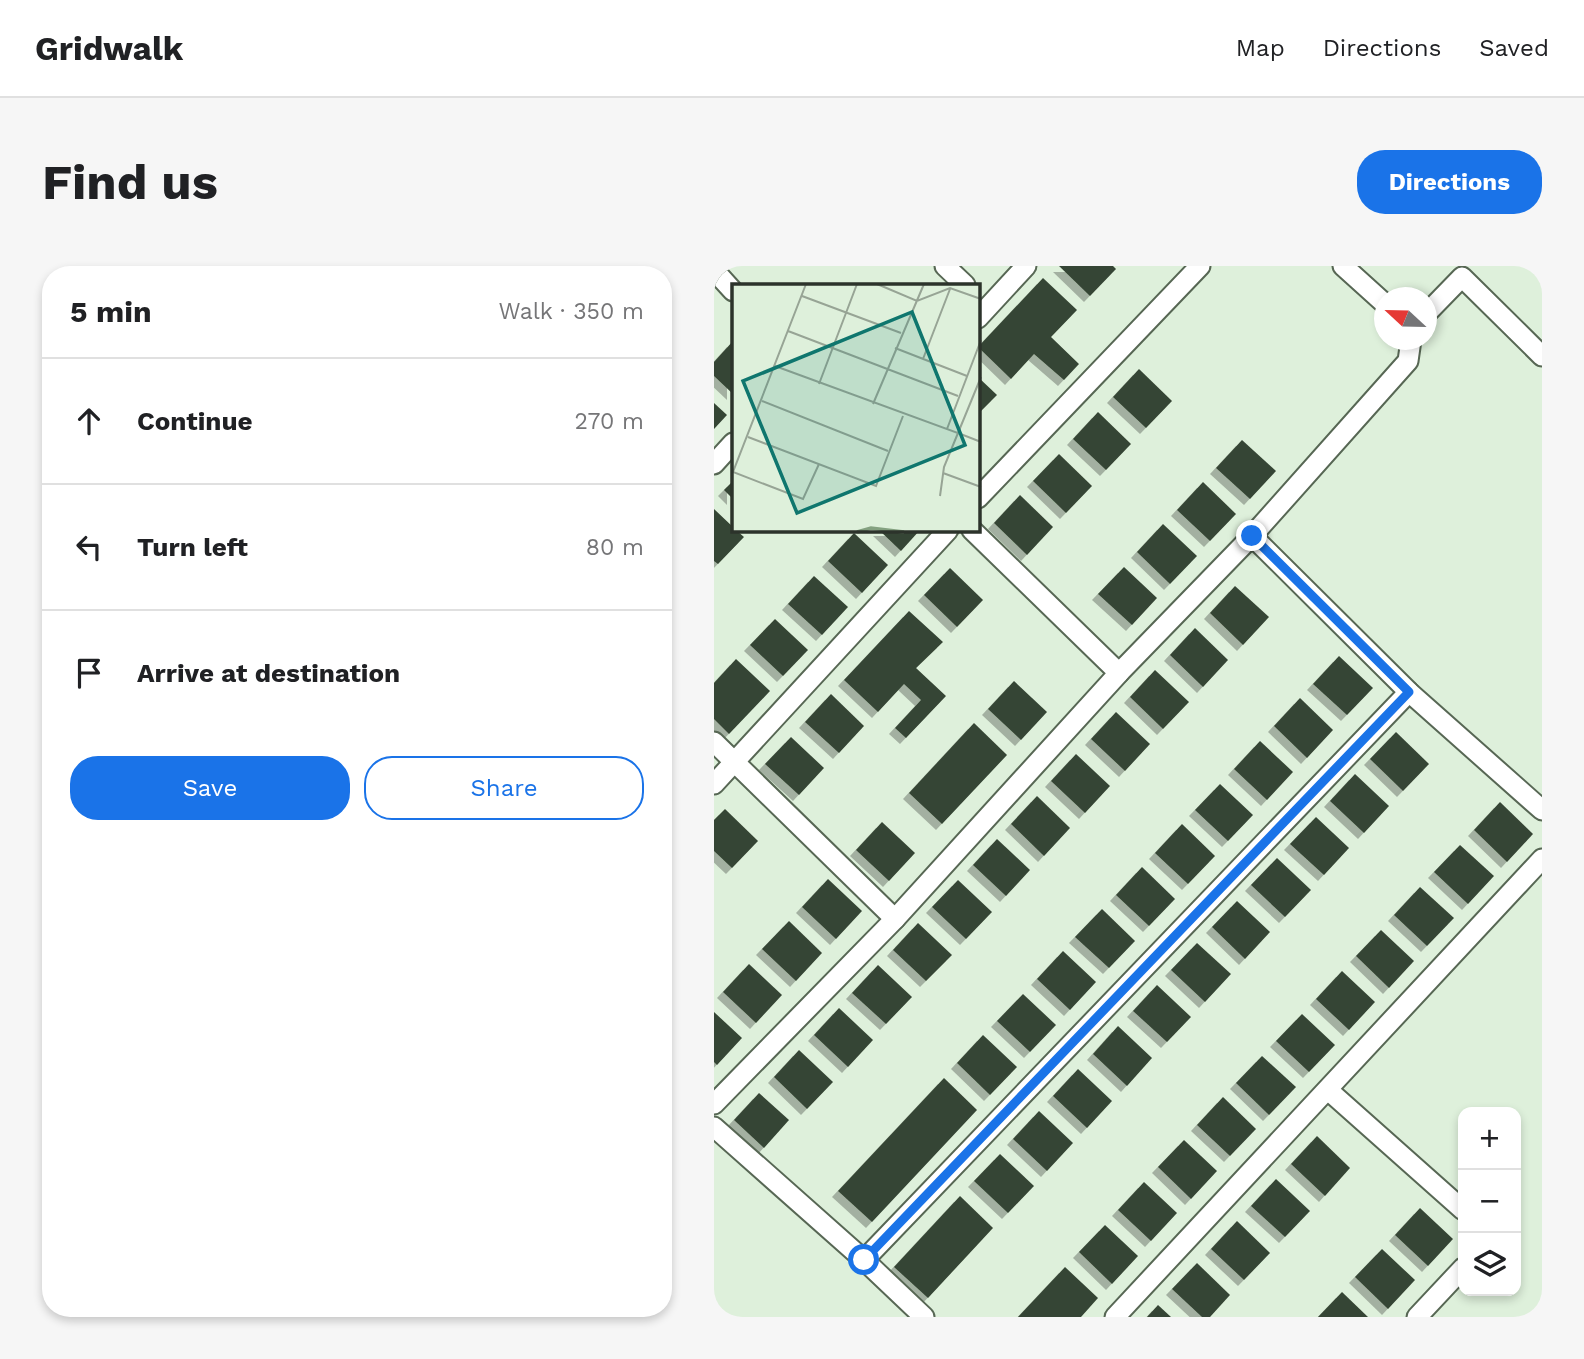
<!DOCTYPE html>
<html lang="en">
<head>
<meta charset="utf-8">
<style>
	body { margin:0; font-family:"Work Sans",sans-serif; background:#f6f6f6; color:#202124 }
	.controls { position:absolute; right:21px; bottom:21px; display:grid; overflow:hidden; border-radius:14px; box-shadow:0 4px 10px #0003 }
	.controls button { width:63px; height:63px; display:grid; place-items:center; padding:0; border:0; border-bottom:2px solid #e0e0e0; background:#fff; color:#202124; font:35px sans-serif }
	.compass { position:absolute; left:660px; top:21px; width:63px; height:63px; border-radius:50%; background:#fff; box-shadow:0 4px 10px #0003; rotate:292deg }
	.stop { position:absolute; width:21px; height:21px; margin:-16px; border:5px solid #1a73e8; border-radius:50%; background:#fff }
	.stop.end { background:#1a73e8; border-color:#fff; box-shadow:0 2px 7px #0008 }
	.list { margin:0; padding:0; list-style:none }
	h2 { display:flex; justify-content:space-between; align-items:center; height:91px; margin:0; padding:0 28px; font-size:30px }
	h2 small { font-size:23px; font-weight:400; color:#757577 }
	.list li { display:grid; grid-template-columns:46px 1fr auto; gap:21px; align-items:center; box-sizing:border-box; height:126px; padding:0 28px; border-top:2px solid #e0e0e0 }
	.list b { display:block; font-size:26px; white-space:nowrap }
	.list em { font-size:23px; font-style:normal; color:#757577 }
	.actions { display:flex; gap:14px; padding:21px 28px }
	.actions a { flex:1; padding:16px 0; border:2px solid #1a73e8; border-radius:28px; text-align:center; font-size:24px; color:#1a73e8 }
	.actions .main { background:#1a73e8; color:#fff }
	.icon { flex:none; width:38px; height:38px; fill:none; stroke:currentColor; stroke-width:2; stroke-linecap:round; stroke-linejoin:round }
	.map { position:relative; flex:none; width:828px; height:1051px; overflow:hidden; border-radius:28px }
	header { display:flex; align-items:center; gap:42px; box-sizing:border-box; height:98px; padding:0 35px; background:#fff; border-bottom:2px solid #e0e0e0 }
	header strong { font-size:33px }
	nav { display:flex; gap:38px; margin-inline-start:auto; font-size:24px }
	.intro { display:flex; align-items:center; justify-content:space-between; box-sizing:border-box; height:168px; padding:0 42px }
	h1 { margin:0; font-size:49px }
	.button { padding:18px 32px; border-radius:28px; background:#1a73e8; color:#fff; font-size:24px; font-weight:700 }
	main { display:flex; gap:42px; padding:0 42px }
	aside { flex:1; background:#fff; border-radius:28px; box-shadow:0 4px 10px #0003 }
	.map>svg:first-child { display:block }
</style>
</head>
<body>
<header>
<strong>Gridwalk</strong>
<nav><a>Map</a><a>Directions</a><a>Saved</a></nav>
</header>
<div class="intro"><h1>Find us</h1><a class="button">Directions</a></div>
<main>
<aside>
<h2>5 min<small>Walk · 350 m</small></h2>
<ul class="list">
<li><svg class="icon" aria-label="ahead" viewBox="0 0 24 24"><path d="M12 20V5M6 11l6-6 6 6"/></svg><div><b>Continue</b></div><em>270 m</em></li>
<li><svg class="icon" aria-label="left" viewBox="0 0 24 24"><path d="M17 20v-9H6M10 6l-5 5 5 5"/></svg><div><b>Turn left</b></div><em>80 m</em></li>
<li><svg class="icon" aria-label="arrive" viewBox="0 0 24 24"><path d="M6 21V4h12l-3 4 3 4H6"/></svg><div><b>Arrive at destination</b></div></li>
</ul>
<div class="actions"><a class="main">Save</a><a>Share</a></div>
</aside>
<div class="map">
<svg width="828" height="1051" viewBox="0 0 828 1051">
	<defs>
		<filter id="shadow"><feDropShadow dx="-6" dy="6" stdDeviation="0" flood-color="#0004"/></filter>
	</defs>
	<rect width="100%" height="100%" fill="#def0db"/>
	<g fill="#364534" filter="url(#shadow)">
		<path d="M345 0H399L402 3 376 30Z"/>
		<path d="M329 12 363 44 337 71 365 98 350 114 320 88 297 113 264 81Z"/>
		<path d="M19 75V128L0 110V96Z"/>
		<path d="M425 103 458 135 432 162 399 131Z"/>
		<path d="M264 111 283 129 264 148Z"/>
		<path d="M0 137 13 149 0 163Z"/>
		<path d="M384 146 417 178 392 204 359 173Z"/>
		<path d="M528 174 562 205 536 233 502 202Z"/>
		<path d="M345 188 378 220 352 247 319 215Z"/>
		<path d="M19 215V233L10 224Z"/>
		<path d="M489 216 522 248 496 275 463 244Z"/>
		<path d="M306 229 339 261 313 289 280 257Z"/>
		<path d="M0 243 19 261V264H22L30 271 4 298 0 295Z"/>
		<path d="M449 258 483 290 456 318 423 286Z"/>
		<path d="M165 264H206L187 285Z"/>
		<path d="M140 267 174 299 148 327 114 295Z"/>
		<path d="M410 301 443 332 418 359 384 328Z"/>
		<path d="M236 302 269 334 243 361 210 329Z"/>
		<path d="M100 310 134 341 108 369 74 338Z"/>
		<path d="M521 320 555 351 529 379 496 347Z"/>
		<path d="M195 345 229 376 202 402 232 430 192 472 181 462 207 434 190 418 164 446 130 414Z"/>
		<path d="M61 353 94 384 69 410 36 379Z"/>
		<path d="M481 362 514 394 489 421 456 389Z"/>
		<path d="M625 390 659 422 633 449 599 418Z"/>
		<path d="M22 393 56 425 15 468 0 453V417Z"/>
		<path d="M441 404 475 436 449 463 416 431Z"/>
		<path d="M300 415 333 446 307 474 274 443Z"/>
		<path d="M117 428 150 460 125 487 91 456Z"/>
		<path d="M586 432 619 464 593 492 560 460Z"/>
		<path d="M402 446 436 478 411 505 377 473Z"/>
		<path d="M260 457 293 489 228 558 195 527Z"/>
		<path d="M682 466 715 498 689 525 656 493Z"/>
		<path d="M77 471 110 502 85 529 51 498Z"/>
		<path d="M546 475 579 506 553 534 520 503Z"/>
		<path d="M362 488 396 520 371 547 337 515Z"/>
		<path d="M641 508 675 540 650 567 616 535Z"/>
		<path d="M506 518 539 549 514 575 481 544Z"/>
		<path d="M323 530 356 562 330 590 297 558Z"/>
		<path d="M786 536 819 568 793 596 760 564Z"/>
		<path d="M11 543 44 575 18 602 0 585V554Z"/>
		<path d="M602 551 635 582 610 609 576 578Z"/>
		<path d="M168 556 201 587 175 615 142 584Z"/>
		<path d="M468 558 501 590 474 618 441 587Z"/>
		<path d="M283 573 316 604 292 630 259 599Z"/>
		<path d="M746 579 780 610 754 638 720 606Z"/>
		<path d="M563 592 597 624 571 651 537 619Z"/>
		<path d="M428 601 461 633 435 660 402 629Z"/>
		<path d="M114 613 148 645 122 673 88 641Z"/>
		<path d="M244 614 278 646 252 673 218 641Z"/>
		<path d="M706 621 740 652 713 680 680 649Z"/>
		<path d="M523 635 556 666 531 693 498 661Z"/>
		<path d="M388 643 421 675 395 702 361 671Z"/>
		<path d="M75 655 108 687 82 715 48 683Z"/>
		<path d="M204 657 238 689 212 715 179 684Z"/>
		<path d="M667 664 700 695 675 722 642 690Z"/>
		<path d="M483 677 517 708 491 736 457 704Z"/>
		<path d="M349 685 382 716 356 744 323 713Z"/>
		<path d="M35 698 68 729 42 757 9 726Z"/>
		<path d="M164 699 198 731 172 758 138 727Z"/>
		<path d="M628 705 661 736 635 764 602 733Z"/>
		<path d="M443 719 477 751 453 776 419 745Z"/>
		<path d="M309 728 342 759 316 786 283 755Z"/>
		<path d="M125 742 159 774 134 801 100 769Z"/>
		<path d="M0 746 28 772 3 799 0 796Z"/>
		<path d="M588 748 621 779 595 806 562 775Z"/>
		<path d="M404 760 438 792 413 820 379 788Z"/>
		<path d="M269 769 303 801 276 829 243 797Z"/>
		<path d="M85 784 119 816 93 843 60 811Z"/>
		<path d="M548 790 582 821 555 849 522 817Z"/>
		<path d="M364 803 398 835 373 862 339 830Z"/>
		<path d="M230 812 263 844 158 956 124 925Z"/>
		<path d="M45 827 75 854 50 882 20 854Z"/>
		<path d="M509 831 542 863 516 890 483 859Z"/>
		<path d="M325 845 359 877 333 905 299 873Z"/>
		<path d="M603 870 636 902 611 930 577 898Z"/>
		<path d="M470 874 503 905 477 933 444 901Z"/>
		<path d="M286 888 320 920 294 947 260 915Z"/>
		<path d="M562 913 596 945 571 971 537 940Z"/>
		<path d="M430 916 463 947 437 975 404 944Z"/>
		<path d="M246 930 279 962 214 1032 180 1001Z"/>
		<path d="M706 942 739 973 714 1000 681 969Z"/>
		<path d="M523 955 556 987 530 1014 497 983Z"/>
		<path d="M391 959 424 990 398 1018 365 986Z"/>
		<path d="M668 983 701 1014 674 1043 641 1011Z"/>
		<path d="M483 997 516 1029 496 1051H488L458 1023Z"/>
		<path d="M351 1001 384 1032 367 1051H304Z"/>
		<path d="M628 1026 654 1051H604Z"/>
		<path d="M444 1039 457 1051H433Z"/>
	</g>
	<g fill="none" stroke-linecap="round" stroke-linejoin="round">
		<defs>
			<g id="minor">
				<path d="M231 0 251 19"/>
				<path d="M629 0 670 37"/>
				<path d="M0 4 19 25"/>
				<path d="M712 48 748 11 828 90"/>
				<path d="M264 52 312 0"/>
				<path d="M0 198 19 177"/>
				<path d="M264 232 486 0"/>
				<path d="M258 264 405 407"/>
				<path d="M538 270 695 426 828 544"/>
				<path d="M0 476 181 653"/>
				<path d="M0 518 234 264"/>
				<path d="M614 824 749 944"/>
				<path d="M0 838 181 653 405 407 538 270 694 95 697 74"/>
				<path d="M0 861 150 994 210 1051"/>
				<path d="M150 994 695 426"/>
				<path d="M401 1051 828 593"/>
				<path d="M703 1051 749 1002"/>
			</g>
		</defs>
		<use href="#minor" stroke="#576754" stroke-width="23"/>
		<use href="#minor" stroke="#fff" stroke-width="19"/>
	</g>
	<g fill="none" stroke-linecap="round" stroke-linejoin="round">
		<path stroke="#1a73e8" stroke-width="9" d="M150 994 695 426 538 270"/>
	</g>
	<g transform="translate(18 18)">
		<rect width="248" height="248" fill="#def0db"/>
		<path fill="none" stroke="#84a180" stroke-width="3.5" d="M125 248 139 244 172 248"/>
		<path fill="none" stroke="#97a495" stroke-width="2" d="M74 0 1 188 71 215 87 180M145 0 185 17 218 4 249 15M70 12 169 49M56 47 226 112M163 64 235 92M191 75 218 5M43 82 226 149 212 183 208 212M249 93 226 149 249 158M87 100 125 0M30 117 156 167M141 120 192 0M215 145 249 56M16 153 144 202 171 132M211 189 249 203"/>
		<path fill="#0f766e" fill-opacity="0.15" stroke="#0f766e" stroke-width="3.5" d="M180 28 233 161 65 229 11 97Z"/>
		<rect width="248" height="248" fill="none" stroke="#2c332b" stroke-width="3.5"/>
	</g>
</svg>
<div class="controls">
<button>+</button>
<button>−</button>
<button><svg class="icon" aria-label="layers" viewBox="0 0 24 24"><path d="M12 4l9 5-9 5-9-5zM3 14l9 5 9-5"/></svg></button>
</div>
<svg class="compass" viewBox="-18 -18 36 36"><path d="M0-13l5 13h-10z" fill="#e53935"/><path d="M0 13l5-13h-10z" fill="#757577"/></svg>
<div class="stop" style="left:150px;top:994px"></div>
<div class="stop end" style="left:538px;top:270px"></div>
</div>
</main>
</body>
</html>
